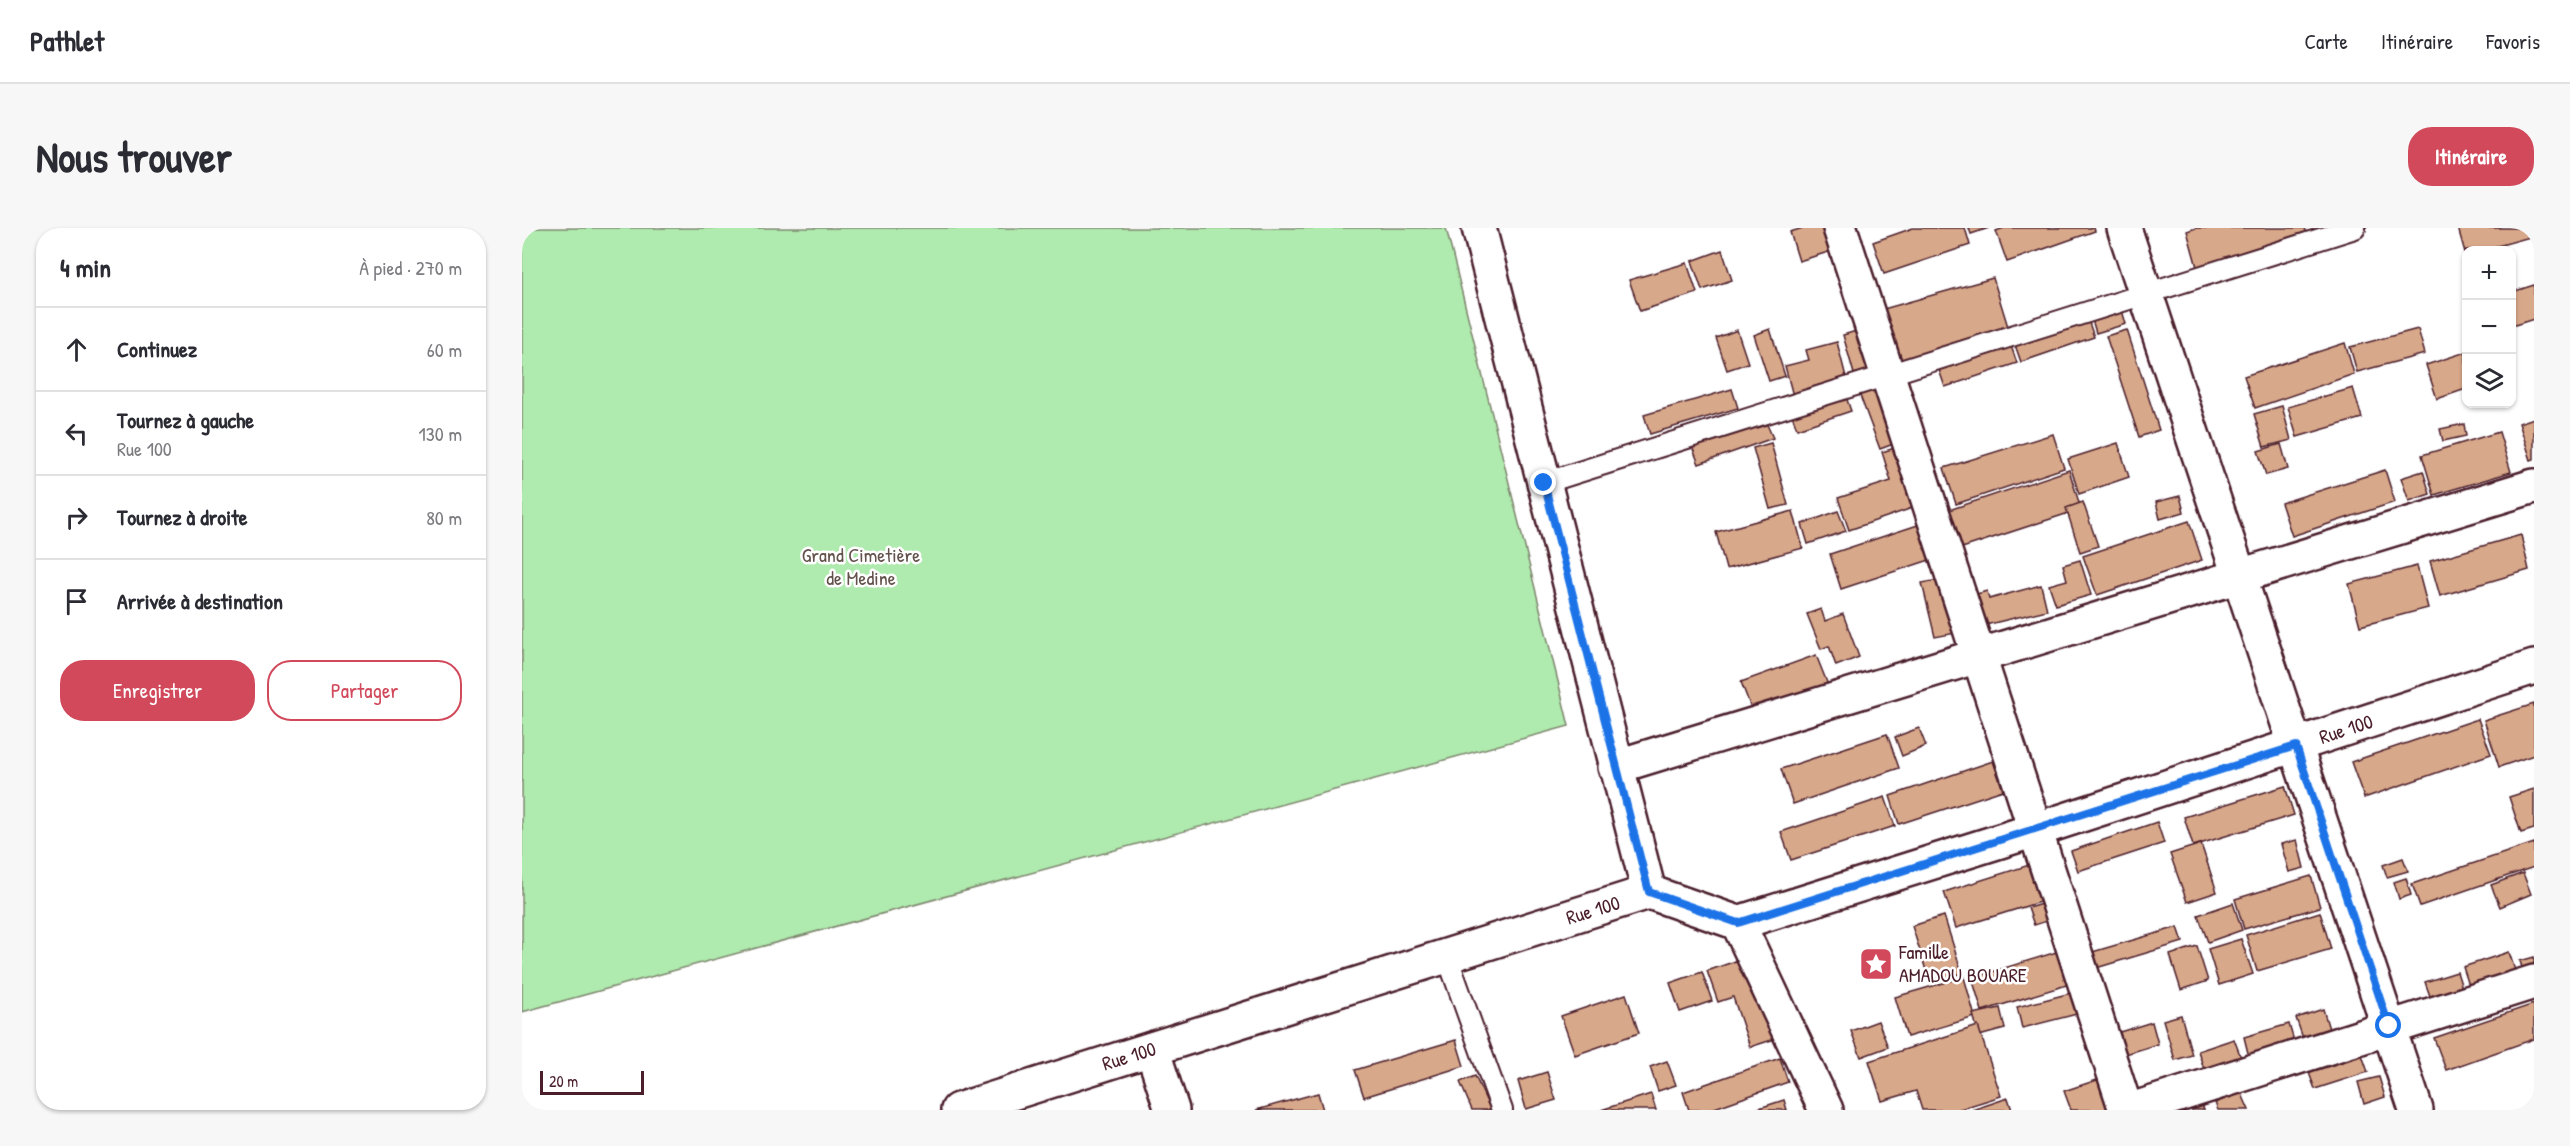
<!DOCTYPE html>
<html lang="fr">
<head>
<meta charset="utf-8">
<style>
	body { margin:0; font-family:"Patrick Hand",sans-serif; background:#f7f7f7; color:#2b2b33 }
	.controls { position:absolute; right:18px; top:18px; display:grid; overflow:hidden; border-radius:12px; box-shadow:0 2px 4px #0004 }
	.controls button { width:54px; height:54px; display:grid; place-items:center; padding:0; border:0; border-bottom:2px solid #e1e1e2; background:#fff; color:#2b2b33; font:30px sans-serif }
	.scale { position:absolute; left:18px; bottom:15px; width:104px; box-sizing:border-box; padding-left:6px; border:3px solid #4a1f2b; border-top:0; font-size:16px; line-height:21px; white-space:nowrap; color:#4a1f2b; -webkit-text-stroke:4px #fff; paint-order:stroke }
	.stop { position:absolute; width:18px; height:18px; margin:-14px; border:4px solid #1a73e8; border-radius:50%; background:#fff }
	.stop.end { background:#1a73e8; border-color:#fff; box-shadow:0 2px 6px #0008 }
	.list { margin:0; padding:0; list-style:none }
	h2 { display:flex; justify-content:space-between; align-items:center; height:78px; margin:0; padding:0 24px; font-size:26px }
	h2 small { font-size:20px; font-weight:400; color:#7c7c81 }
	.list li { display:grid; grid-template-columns:39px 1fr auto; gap:18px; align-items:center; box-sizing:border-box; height:84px; padding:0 24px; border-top:2px solid #e1e1e2 }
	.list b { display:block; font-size:22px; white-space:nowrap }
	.list p { margin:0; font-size:20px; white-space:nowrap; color:#7c7c81 }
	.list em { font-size:20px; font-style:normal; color:#7c7c81 }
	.actions { display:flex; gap:12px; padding:18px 24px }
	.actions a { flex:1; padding:14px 0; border:2px solid #d1495b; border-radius:24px; text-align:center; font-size:21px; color:#d1495b }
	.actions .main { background:#d1495b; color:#fff }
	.icon { flex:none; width:33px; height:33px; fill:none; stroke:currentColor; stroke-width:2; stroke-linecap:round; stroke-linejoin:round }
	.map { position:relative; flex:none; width:2012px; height:882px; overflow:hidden; border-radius:24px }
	header { display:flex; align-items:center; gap:36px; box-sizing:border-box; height:84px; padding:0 30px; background:#fff; border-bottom:2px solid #e1e1e2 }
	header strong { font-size:28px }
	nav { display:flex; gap:33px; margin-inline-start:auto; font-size:21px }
	.intro { display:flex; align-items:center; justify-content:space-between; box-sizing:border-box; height:144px; padding:0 36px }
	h1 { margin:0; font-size:42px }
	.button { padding:15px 27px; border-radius:24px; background:#d1495b; color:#fff; font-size:21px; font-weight:700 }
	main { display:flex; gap:36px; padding:0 36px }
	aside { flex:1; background:#fff; border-radius:24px; box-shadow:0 2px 4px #0004 }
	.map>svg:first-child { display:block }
</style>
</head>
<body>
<header>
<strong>Pathlet</strong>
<nav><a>Carte</a><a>Itinéraire</a><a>Favoris</a></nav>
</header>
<div class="intro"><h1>Nous trouver</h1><a class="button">Itinéraire</a></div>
<main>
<aside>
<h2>4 min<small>À pied · 270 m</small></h2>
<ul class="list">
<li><svg class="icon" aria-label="ahead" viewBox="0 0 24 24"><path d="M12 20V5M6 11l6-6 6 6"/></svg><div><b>Continuez</b></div><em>60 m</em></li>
<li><svg class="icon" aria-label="left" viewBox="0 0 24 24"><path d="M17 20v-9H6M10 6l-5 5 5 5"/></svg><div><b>Tournez à gauche</b><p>Rue 100</p></div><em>130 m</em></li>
<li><svg class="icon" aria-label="right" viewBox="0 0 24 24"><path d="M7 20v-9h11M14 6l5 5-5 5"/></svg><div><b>Tournez à droite</b></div><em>80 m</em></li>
<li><svg class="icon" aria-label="arrive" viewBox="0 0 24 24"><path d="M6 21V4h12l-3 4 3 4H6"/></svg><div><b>Arrivée à destination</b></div></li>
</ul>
<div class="actions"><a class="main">Enregistrer</a><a>Partager</a></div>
</aside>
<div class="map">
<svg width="2012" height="882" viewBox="0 0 2012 882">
	<rect width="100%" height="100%" fill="#fff"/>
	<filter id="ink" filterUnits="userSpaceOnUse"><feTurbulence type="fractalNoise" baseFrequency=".0167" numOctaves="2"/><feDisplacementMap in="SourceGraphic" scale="12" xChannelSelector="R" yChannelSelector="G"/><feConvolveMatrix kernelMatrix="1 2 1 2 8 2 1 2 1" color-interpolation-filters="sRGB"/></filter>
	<g filter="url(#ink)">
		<path fill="#afeaae" stroke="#7c846c" stroke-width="1.5" d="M0 0H924L1047 498 0 784Z"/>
		<g fill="#d8a88a" stroke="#4a1f2b" stroke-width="1.5">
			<path d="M1281 0H1320L1326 18 1277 33 1268 4Z"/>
			<path d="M1391 0H1443L1448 17 1362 46 1351 14Z"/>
			<path d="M1447 0H1467L1449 6Z"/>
			<path d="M1482 0H1572L1573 3 1485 34 1474 3Z"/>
			<path d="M1674 0H1783L1785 6 1675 39 1665 3Z"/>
			<path d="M1936 0H2012V8L1961 22H1944V28Z"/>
			<path d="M1200 22 1210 52 1180 62 1170 33Z"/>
			<path d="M1165 35 1175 65 1118 83 1107 52Z"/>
			<path d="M1471 50 1487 102 1373 135 1358 82Z"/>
			<path d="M2012 57V91L1990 98V64Z"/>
			<path d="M1599 79 1604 96 1574 105 1569 88Z"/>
			<path d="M1565 89 1572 109 1499 134 1492 114Z"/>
			<path d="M1248 101 1263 148 1247 153 1232 107Z"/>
			<path d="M1341 101 1351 141 1332 146 1321 107Z"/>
			<path d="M1896 101 1903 126 1835 144 1828 119Z"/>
			<path d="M1215 102 1226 135 1205 142 1194 110Z"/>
			<path d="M1605 102 1637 202 1617 209 1584 108Z"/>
			<path d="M1315 114 1325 153 1271 168 1263 138 1287 132 1284 122Z"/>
			<path d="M1488 115 1495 135 1423 159 1416 139Z"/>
			<path d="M1823 115 1832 146 1733 180 1722 148Z"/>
			<path d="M1944 124V161L1915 171 1904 137Z"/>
			<path d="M1354 160 1374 215 1358 221 1337 165Z"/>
			<path d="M1831 160 1840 190 1775 209 1766 179Z"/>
			<path d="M1210 161 1216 180 1128 206 1122 187Z"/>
			<path d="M1323 166 1329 183 1275 201 1269 184Z"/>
			<path d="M1760 178 1769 212 1742 219 1732 186Z"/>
			<path d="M2012 190V231L2009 232 1997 195Z"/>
			<path d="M1243 192 1251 210 1177 236 1169 216Z"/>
			<path d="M1942 196 1944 208 1921 213 1918 201Z"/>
			<path d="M1977 204 1989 244 1912 267 1900 227Z"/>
			<path d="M1531 206 1542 240 1434 276 1422 240Z"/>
			<path d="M1249 215 1266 277 1248 281 1231 220Z"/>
			<path d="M1596 215 1607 249 1557 266 1546 231Z"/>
			<path d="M1759 216 1766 241 1744 247 1736 223Z"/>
			<path d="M1376 219 1396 278 1327 302 1316 270 1369 253 1360 224Z"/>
			<path d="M1547 242 1559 281 1437 321 1424 283Z"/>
			<path d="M1863 242 1873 274 1770 308 1759 275Z"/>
			<path d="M1901 243 1908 266 1887 273 1879 250Z"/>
			<path d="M1658 268 1662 284 1638 291 1634 274Z"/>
			<path d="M1561 274 1576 318 1558 324 1544 280Z"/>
			<path d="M1271 283 1281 320 1204 341 1194 304Z"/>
			<path d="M1316 283 1324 303 1286 316 1280 296Z"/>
			<path d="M1414 291 1426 326 1319 361 1308 326Z"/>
			<path d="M1667 293 1680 332 1575 367 1561 328Z"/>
			<path d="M1999 307 2007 342 1918 368 1908 333Z"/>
			<path d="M1558 332 1569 367 1534 377 1527 357 1545 352 1541 337Z"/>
			<path d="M1895 338 1906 380 1838 398 1827 356Z"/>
			<path d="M1421 351 1434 405 1413 409 1400 355Z"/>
			<path d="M1519 357 1525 382 1455 399 1448 368 1465 363 1467 371Z"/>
			<path d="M1299 381 1303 393 1321 386 1337 429 1314 438 1307 418 1299 421 1285 386Z"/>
			<path d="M1294 427 1306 457 1231 485 1219 454Z"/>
			<path d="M2012 476V527L1977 539 1962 492Z"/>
			<path d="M1956 491 1969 526 1842 570 1829 534Z"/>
			<path d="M1397 500 1404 518 1380 528 1373 509Z"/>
			<path d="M1365 506 1377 540 1271 576 1259 541Z"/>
			<path d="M1471 533 1481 562 1377 596 1368 568Z"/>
			<path d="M1763 558 1772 587 1671 618 1662 589Z"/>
			<path d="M2012 561V601L1999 605 1987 569Z"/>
			<path d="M1363 569 1373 598 1269 632 1259 604Z"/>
			<path d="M1635 594 1642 615 1556 643 1549 623Z"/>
			<path d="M1775 612 1782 640 1767 644 1759 616Z"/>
			<path d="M2012 615V639L1898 678 1890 656Z"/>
			<path d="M1679 616 1695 664 1665 674 1648 626Z"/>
			<path d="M1881 630 1886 643 1865 649 1861 637Z"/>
			<path d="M1526 631 1537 668 1434 700 1422 664Z"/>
			<path d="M2001 645 2009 666 1978 679 1969 657Z"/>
			<path d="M1789 648 1798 679 1722 701 1713 671Z"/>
			<path d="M1884 650 1889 667 1877 671 1872 654Z"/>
			<path d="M1523 675 1528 692 1512 697 1506 680Z"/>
			<path d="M1711 675 1720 702 1686 714 1676 687Z"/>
			<path d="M1798 684 1809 721 1735 743 1724 707Z"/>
			<path d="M1422 688 1440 745 1408 755 1390 698Z"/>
			<path d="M1656 699 1661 714 1564 743 1560 727Z"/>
			<path d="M1719 711 1731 746 1697 757 1686 721Z"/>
			<path d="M1554 718 1564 751 1460 783 1450 750Z"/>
			<path d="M1675 718 1686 753 1659 762 1648 727Z"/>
			<path d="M1987 724 1997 755 1951 770 1941 739Z"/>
			<path d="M1228 728 1256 810 1228 819 1211 769 1196 774 1185 743Z"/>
			<path d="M2012 729V749L2004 752 1998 733Z"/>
			<path d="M1180 744 1190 773 1158 784 1148 755Z"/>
			<path d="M1935 744 1944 772 1913 782 1903 754Z"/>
			<path d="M1442 749 1453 789 1385 809 1373 769Z"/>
			<path d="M1549 765 1555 786 1500 800 1495 779Z"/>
			<path d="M1104 766 1117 805 1053 827 1039 788Z"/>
			<path d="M2012 776V811L1924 842 1912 810Z"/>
			<path d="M1478 780 1483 801 1457 808 1451 786Z"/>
			<path d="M1801 781 1810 811 1784 819 1774 790Z"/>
			<path d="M1659 787 1670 827 1653 832 1641 792Z"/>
			<path d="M1356 793 1366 819 1339 829 1329 803Z"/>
			<path d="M1630 794 1636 816 1594 829 1588 807Z"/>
			<path d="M1767 796 1775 824 1729 837 1722 809Z"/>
			<path d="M1456 798 1479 868 1435 882H1400L1394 863 1360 873 1347 833Z"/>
			<path d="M1712 811 1723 840 1686 853 1676 823Z"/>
			<path d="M934 812 942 838 842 869 833 842Z"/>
			<path d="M1839 824 1846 844 1793 861 1786 842Z"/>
			<path d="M1258 830 1266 854 1187 882H1167L1161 864Z"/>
			<path d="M1145 833 1154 857 1136 863 1128 839Z"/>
			<path d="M1025 844 1034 872 1004 881 996 853Z"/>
			<path d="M1596 845 1606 875 1586 882H1549L1542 863Z"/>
			<path d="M953 848 968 881 965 882H950L938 854Z"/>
			<path d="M1857 849 1863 869 1842 876 1836 854Z"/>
			<path d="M1719 864 1727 882H1696L1693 875Z"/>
			<path d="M796 865 801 882H734Z"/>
			<path d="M1129 866 1134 882H1079Z"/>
			<path d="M1486 870 1490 882H1450Z"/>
			<path d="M1262 872 1265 882H1231Z"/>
			<path d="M1679 874 1682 882H1655Z"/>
		</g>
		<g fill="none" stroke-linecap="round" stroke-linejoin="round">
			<defs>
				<g id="lane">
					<path d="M1022 255 1833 0"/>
					<path d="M925 728 980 882"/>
				</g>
				<g id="street">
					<path d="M957 0 1127 664"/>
					<path d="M1318 0 1604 882"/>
					<path d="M1602 0 1894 882"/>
					<path d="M1093 539 2012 258"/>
					<path d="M1216 695 1304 882"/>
					<path d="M630 821 650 882"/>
					<path d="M436 882 1127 664 1216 695 1513 602 2012 439"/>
					<path d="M1609 882 2012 754"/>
				</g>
			</defs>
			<use href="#lane" stroke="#4a1f2b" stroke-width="24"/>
			<use href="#street" stroke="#4a1f2b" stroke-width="38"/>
			<use href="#lane" stroke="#fff" stroke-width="20"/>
			<use href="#street" stroke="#fff" stroke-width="33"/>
		</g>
	</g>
	<g fill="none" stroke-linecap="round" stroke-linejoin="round" filter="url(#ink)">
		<path stroke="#1a73e8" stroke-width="8" d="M1022 255 1127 664 1216 695 1774 518 1867 798"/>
	</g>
	<defs>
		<symbol id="sight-square" viewBox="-11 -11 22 22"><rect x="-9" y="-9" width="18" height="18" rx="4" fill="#d1495b" stroke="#fff"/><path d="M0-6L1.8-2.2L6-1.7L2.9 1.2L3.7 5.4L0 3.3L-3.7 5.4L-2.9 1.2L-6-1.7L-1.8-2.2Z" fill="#fff"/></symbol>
	</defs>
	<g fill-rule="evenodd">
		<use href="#sight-square" x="1335" y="717" width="38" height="38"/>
	</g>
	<g text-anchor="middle" stroke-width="5" stroke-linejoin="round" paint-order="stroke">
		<g font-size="20" fill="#63524c" stroke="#fff">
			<text x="339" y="334">Grand Cimetière<tspan x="339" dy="23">de Medine</tspan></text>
		</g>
		<g font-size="20" fill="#4a1f2b" stroke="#fff">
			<text transform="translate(1824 501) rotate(-18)" y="7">Rue 100</text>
			<text transform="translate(1071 682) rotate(-17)" y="7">Rue 100</text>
			<text transform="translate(607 828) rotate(-17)" y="7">Rue 100</text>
		</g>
		<g font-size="20" fill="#4a1f2b" stroke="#fff" text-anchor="start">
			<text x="1377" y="731">Famille<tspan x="1377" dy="23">AMADOU BOUARE</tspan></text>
		</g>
	</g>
</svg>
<div class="controls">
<button>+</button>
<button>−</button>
<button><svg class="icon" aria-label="layers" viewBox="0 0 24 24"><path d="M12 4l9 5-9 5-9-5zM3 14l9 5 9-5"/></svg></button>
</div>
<div class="scale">20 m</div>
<div class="stop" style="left:1867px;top:798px"></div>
<div class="stop end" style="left:1022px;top:255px"></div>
</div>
</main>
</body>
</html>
